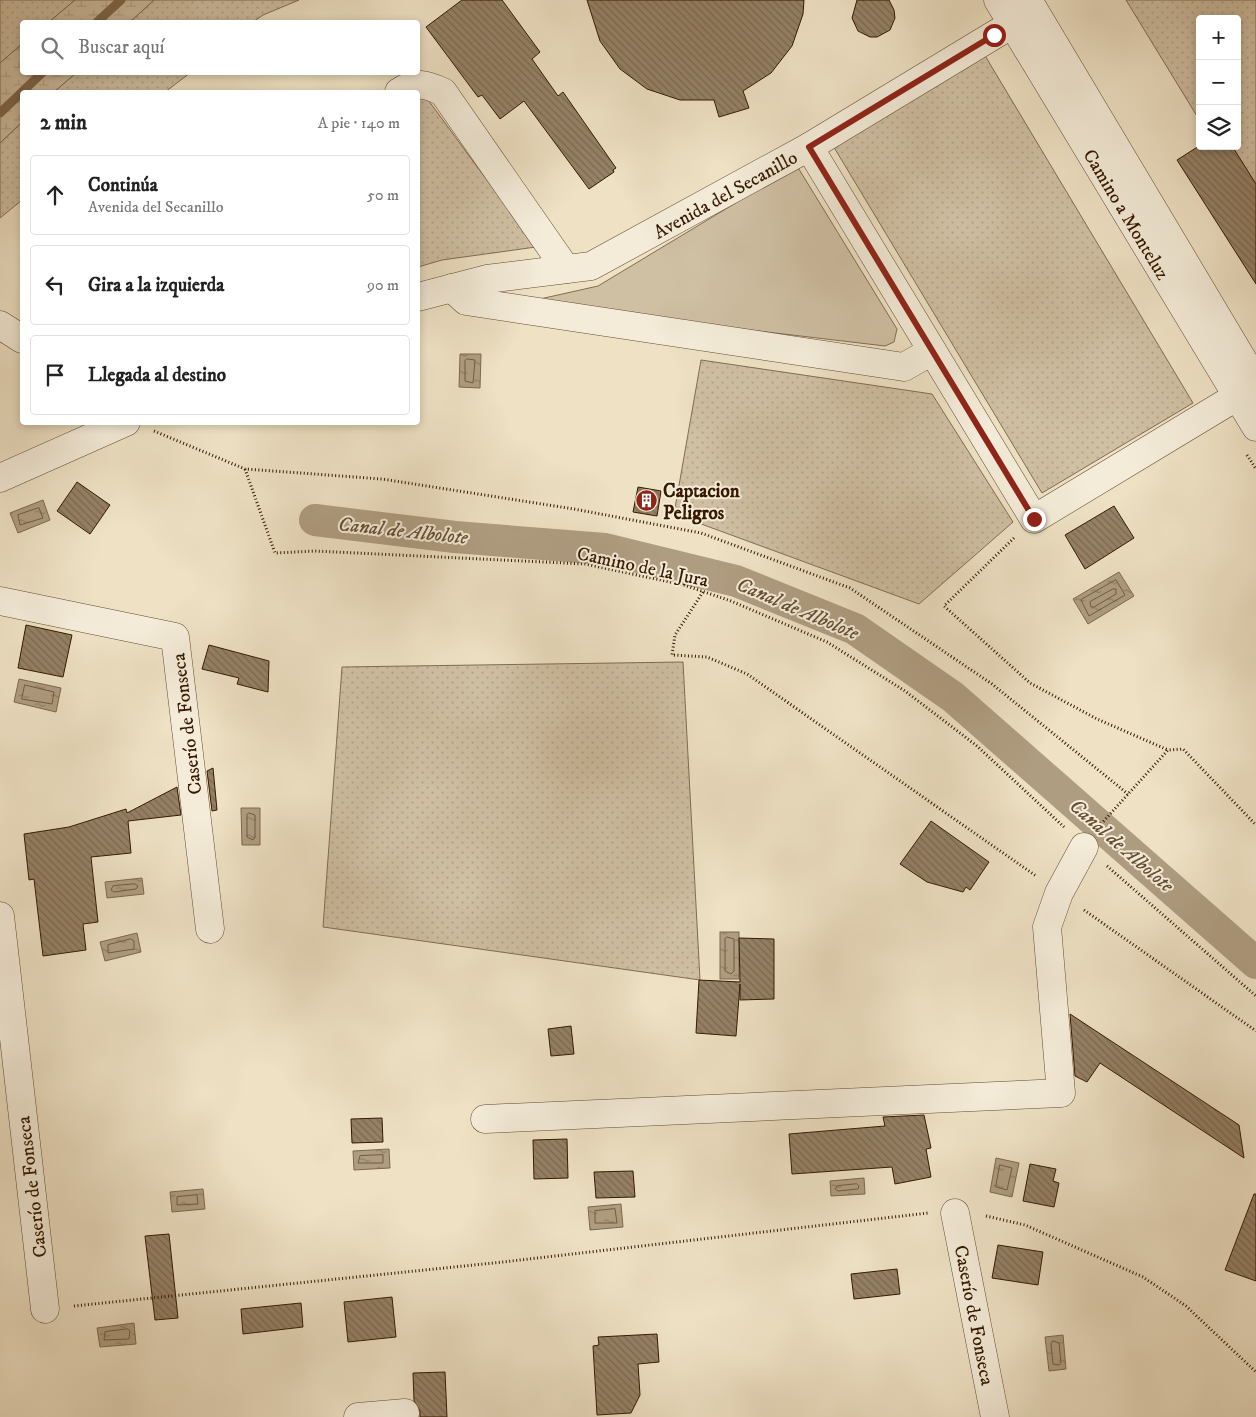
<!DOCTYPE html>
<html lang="es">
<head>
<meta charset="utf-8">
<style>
	body { margin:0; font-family:"IM FELL DW Pica",serif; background:#f6f6f6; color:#222 }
	.controls { position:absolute; right:15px; top:15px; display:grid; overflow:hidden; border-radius:5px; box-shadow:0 2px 8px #0003 }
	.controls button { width:45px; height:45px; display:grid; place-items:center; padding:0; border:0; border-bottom:1px solid #e0e0e0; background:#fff; color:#222; font:25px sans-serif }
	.stop { position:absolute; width:15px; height:15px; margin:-11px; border:4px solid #8f2418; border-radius:50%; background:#fff }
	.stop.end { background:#8f2418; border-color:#fff; box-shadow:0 1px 5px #0008 }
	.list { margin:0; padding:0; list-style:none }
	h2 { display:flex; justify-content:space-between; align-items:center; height:65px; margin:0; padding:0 20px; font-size:21px }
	h2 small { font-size:16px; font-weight:400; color:#767676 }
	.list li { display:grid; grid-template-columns:32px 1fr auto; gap:15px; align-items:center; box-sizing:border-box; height:80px; margin:0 10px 10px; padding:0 10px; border:1px solid #e0e0e0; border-radius:5px }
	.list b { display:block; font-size:19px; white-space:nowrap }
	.list p { margin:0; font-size:16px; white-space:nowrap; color:#767676 }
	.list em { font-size:16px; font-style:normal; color:#767676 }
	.icon { flex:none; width:28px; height:28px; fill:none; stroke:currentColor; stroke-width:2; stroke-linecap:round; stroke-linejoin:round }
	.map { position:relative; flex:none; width:1256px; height:1417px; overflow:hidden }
	.search { position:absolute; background:#fff; box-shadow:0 2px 8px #0003; left:20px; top:20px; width:400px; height:55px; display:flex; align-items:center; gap:12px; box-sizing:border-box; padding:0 18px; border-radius:5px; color:#767676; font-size:19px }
	.panel { position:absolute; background:#fff; box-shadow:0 2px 8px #0003; left:20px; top:90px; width:400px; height:335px; border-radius:5px }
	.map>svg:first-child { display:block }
</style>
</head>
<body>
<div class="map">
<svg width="1256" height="1417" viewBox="0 0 1256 1417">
	<defs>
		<pattern id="grass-dots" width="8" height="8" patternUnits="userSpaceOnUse" patternTransform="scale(1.25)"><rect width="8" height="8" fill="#cfbfa3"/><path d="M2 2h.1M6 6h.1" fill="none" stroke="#b2a48b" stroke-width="1.8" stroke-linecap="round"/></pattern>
		<pattern id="wetland-marsh" width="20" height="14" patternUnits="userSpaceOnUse" patternTransform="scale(1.25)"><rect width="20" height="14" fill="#cfbfa3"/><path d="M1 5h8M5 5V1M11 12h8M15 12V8" fill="none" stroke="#b2a48b"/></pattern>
		<pattern id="water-ripples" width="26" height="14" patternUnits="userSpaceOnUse" patternTransform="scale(1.25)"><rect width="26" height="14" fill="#af9d81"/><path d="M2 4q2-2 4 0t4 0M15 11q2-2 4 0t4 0" fill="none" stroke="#8f7f67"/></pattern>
		<pattern id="building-back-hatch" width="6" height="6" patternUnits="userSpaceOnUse" patternTransform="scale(1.25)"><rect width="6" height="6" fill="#958166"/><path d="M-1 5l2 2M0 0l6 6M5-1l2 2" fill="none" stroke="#7a6952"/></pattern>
	</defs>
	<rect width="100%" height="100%" fill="#eee1c4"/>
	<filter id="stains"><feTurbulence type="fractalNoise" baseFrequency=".004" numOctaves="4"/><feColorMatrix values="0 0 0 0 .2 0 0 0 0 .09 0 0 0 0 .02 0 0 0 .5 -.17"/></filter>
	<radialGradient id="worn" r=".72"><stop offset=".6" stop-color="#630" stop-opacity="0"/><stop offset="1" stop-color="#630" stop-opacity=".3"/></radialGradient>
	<g fill="url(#grass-dots)" stroke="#826c52">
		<path d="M0 0H75L49 22H22V44L0 63Z"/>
		<path d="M154 0H299L263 15 253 22H130Z"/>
		<path d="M1126 0H1256V213L1215 146H1237V19H1200V121Z"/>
		<path d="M984 54 1193 403 1042 493 832 144Z"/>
		<path d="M76 73H190L165 92H54Z"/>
		<path d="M423 93 536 247 442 260 418 267V97Z"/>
		<path d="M22 122V200L0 218V143Z"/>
		<path d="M701 360 932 394 1013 522 919 604 674 514Z"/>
		<path d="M683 662 700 980 323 927 342 667Z"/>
	</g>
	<g fill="url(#wetland-marsh)" stroke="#826c52">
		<path d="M75 0H154L130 22H49Z"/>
		<path d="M22 44V72L76 73 54 92H22V122L0 143V63Z"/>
	</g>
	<path fill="#cfbfa3" stroke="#826c52" d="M797 166 897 329 894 342 885 346 522 303 598 286Z"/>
	<g fill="url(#water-ripples)" stroke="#7e684d">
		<path d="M460 354H481L480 388 459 387Z"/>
		<path d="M43 500 50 520 18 533 10 513Z"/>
		<path d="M1119 572 1134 596 1088 624 1073 599Z"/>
		<path d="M19 679 61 688 56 712 14 702Z"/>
		<path d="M241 808H260V845H242Z"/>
		<path d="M142 878 144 894 107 898 105 882Z"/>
		<rect x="720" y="932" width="19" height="47"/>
		<path d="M137 933 141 952 105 961 100 942Z"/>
		<path d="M389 1149 390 1168 354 1170 353 1151Z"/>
		<path d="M996 1158 1019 1163 1012 1197 990 1192Z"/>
		<path d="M864 1178 865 1194 831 1196 830 1181Z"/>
		<path d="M203 1189 205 1209 172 1212 170 1192Z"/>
		<path d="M621 1204 623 1227 590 1230 588 1207Z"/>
		<path d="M134 1323 136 1344 100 1347 97 1328Z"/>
		<path d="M1063 1335 1066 1369 1049 1371 1045 1337Z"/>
	</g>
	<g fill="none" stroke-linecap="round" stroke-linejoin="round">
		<g stroke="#725b40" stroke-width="1">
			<path d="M467 359 475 360 473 383 465 381V361Z"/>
			<path d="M39 508 43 518 20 525 18 515Z"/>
			<path d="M1116 580 1125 595 1089 616 1081 600Z"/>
			<path d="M1113 589H1116V594L1094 607H1091L1090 602Z"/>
			<path d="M25 685 54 692 52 704 22 699Z"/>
			<path d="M249 813 255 815V837L253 840 247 837V815Z"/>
			<path d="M135 884 138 886 136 889 114 892 111 890 113 886Z"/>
			<path d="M727 937 734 939V971L731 974 725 971V939Z"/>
			<path d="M131 939 134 941V949L108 953V945Z"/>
			<path d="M383 1155V1163H358L360 1156Z"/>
			<path d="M1000 1165 1012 1168 1007 1190 996 1187Z"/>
			<path d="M857 1184 859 1186 858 1189 838 1191 835 1189 837 1186Z"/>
			<path d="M197 1195 198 1204 177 1205V1197Z"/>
			<path d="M615 1209 617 1223H595V1211Z"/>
			<path d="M128 1329 130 1331 129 1339 104 1340 105 1332Z"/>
			<path d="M1053 1341 1059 1343 1061 1363 1059 1365 1053 1364 1051 1344Z"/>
		</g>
		<g stroke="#7e684d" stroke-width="9">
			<path d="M97 22 121 0"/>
			<path d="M0 113 43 72"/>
		</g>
		<path stroke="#af9d81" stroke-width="32" d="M315 520 455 537 605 549 736 581 855 629 953 697 1256 963"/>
	</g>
	<g fill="url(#building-back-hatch)" stroke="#351900">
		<path d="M462 0H502L540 52 532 59 558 96 563 92 616 168 613 170 614 172 589 189 524 101 500 119 482 95 478 97 426 27Z"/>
		<path d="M587 0H804L803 14 792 46 771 73 743 91 749 108 719 117 714 100H680L647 89 620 69 600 41Z"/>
		<path d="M857 0H889L894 10 895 18 890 30 877 37H870L858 31 852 18Z"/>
		<path d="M1199 146H1232L1256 184V284L1177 160Z"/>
		<path d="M77 482 110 505 90 534 57 511Z"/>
		<path d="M638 487 661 491 657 516 633 512Z"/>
		<path d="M1114 506 1134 538 1085 569 1065 535Z"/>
		<path d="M26 625 72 635 63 677 18 668Z"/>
		<path d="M209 645 269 661 268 692 237 684 239 678 202 669Z"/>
		<path d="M213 768 217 810 212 811 207 771Z"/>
		<path d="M177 787 181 815 128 821 131 853 91 857 98 922 83 924 86 950 43 956 34 879 29 880 24 834 69 827 126 809 127 813Z"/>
		<path d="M931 821 989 862 970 890 966 887 963 892 927 882 900 864Z"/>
		<path d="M739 938 774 939V999L740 1000V984L736 1036 696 1033 699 980 740 982Z"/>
		<path d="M1070 1014 1239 1125 1244 1158 1100 1063 1087 1082 1075 1076Z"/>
		<path d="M571 1026 574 1054 551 1056 548 1029Z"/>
		<path d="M924 1115 931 1148 926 1149 931 1177 895 1184 892 1167 792 1174 789 1134 885 1126 883 1117Z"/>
		<path d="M382 1118 383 1142 352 1143 351 1119Z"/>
		<path d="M567 1139 568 1178 534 1179 533 1140Z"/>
		<path d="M1030 1164 1056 1169 1053 1181 1059 1183 1054 1207 1023 1201Z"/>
		<path d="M633 1171 635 1197 596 1198 594 1172Z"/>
		<path d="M1254 1194H1256V1281L1225 1270Z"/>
		<path d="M169 1234 178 1318 155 1320 145 1236Z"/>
		<path d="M998 1245 1043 1252 1038 1285 992 1278Z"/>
		<path d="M897 1269 900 1294 854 1299 851 1274Z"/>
		<path d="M392 1297 396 1337 348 1342 344 1302Z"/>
		<path d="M301 1303 303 1327 243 1334 241 1309Z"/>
		<path d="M657 1334 659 1362 638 1364 640 1395 631 1413 597 1415 593 1346 599 1345 598 1337Z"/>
		<path d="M445 1372 447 1417H420V1411L414 1401 413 1373Z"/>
	</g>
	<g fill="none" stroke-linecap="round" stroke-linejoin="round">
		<defs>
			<g id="minor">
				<path d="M399 92C416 81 426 84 443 92L566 269"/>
				<path d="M809 147 1034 519 1256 385"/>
				<path d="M452 288 466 301 904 367 932 351"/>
				<path d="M0 325 22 339"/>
				<path d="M0 601 175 637 210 929"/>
				<path d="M0 916 45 1309"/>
				<path d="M485 1119 1061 1093 1047 927 1059 893 1084 847"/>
				<path d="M955 1213 995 1417"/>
				<path d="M358 1417 405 1413"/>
			</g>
			<g id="tertiary">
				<path d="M998 0 1256 427"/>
				<path d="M1028 0 1256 382"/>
				<path d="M418 297 487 279 591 266 809 147 1004 29 1035 13"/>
				<path d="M0 478 126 422"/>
			</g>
		</defs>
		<use href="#minor" stroke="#634b31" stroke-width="29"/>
		<use href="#tertiary" stroke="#634b31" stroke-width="29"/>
		<g stroke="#351900" stroke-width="3" stroke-dasharray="1 2.5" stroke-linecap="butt">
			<path d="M154 431 245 469 382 479 574 509 701 533 850 588 992 684 1128 794"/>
			<path d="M1247 455 1256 469"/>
			<path d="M245 469 275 553 315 551 585 564 684 585 731 601 827 642 905 691 977 746 1064 827"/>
			<path d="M1014 538 944 606 1030 683 1097 719 1168 750"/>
			<path d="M684 585 687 574"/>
			<path d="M703 592 675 635 672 655 707 657 747 674 1036 876"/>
			<path d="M1101 824 1168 750 1183 749 1256 825"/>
			<path d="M1107 866 1256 996"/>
			<path d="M1084 910 1256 1031"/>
			<path d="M986 1216 1025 1225 1143 1277 1186 1306 1256 1372"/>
			<path d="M74 1306 503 1262 928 1213"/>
		</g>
		<use href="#minor" stroke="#f4ecd9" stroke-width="28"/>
		<use href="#tertiary" stroke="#f4ecd9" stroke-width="28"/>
	</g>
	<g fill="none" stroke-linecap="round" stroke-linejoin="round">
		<path stroke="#8f2418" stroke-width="6" d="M994 35 809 147 1034 519"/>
	</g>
	<defs>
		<symbol id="building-disc" viewBox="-11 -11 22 22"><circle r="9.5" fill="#8f2418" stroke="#f4ecd9"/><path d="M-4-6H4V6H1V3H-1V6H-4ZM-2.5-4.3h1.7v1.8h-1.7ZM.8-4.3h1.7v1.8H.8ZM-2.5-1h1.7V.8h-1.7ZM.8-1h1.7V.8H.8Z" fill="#fff"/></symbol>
	</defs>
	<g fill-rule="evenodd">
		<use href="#building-disc" x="634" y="488" width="25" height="25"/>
	</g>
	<g text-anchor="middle" stroke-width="4" stroke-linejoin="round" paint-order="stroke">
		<g font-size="19" fill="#351900" stroke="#f4ecd9">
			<text transform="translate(725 194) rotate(-29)" y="7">Avenida del Secanillo</text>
			<text transform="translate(1127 214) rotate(59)" y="7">Camino a Monteluz</text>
			<text transform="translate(643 566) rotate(12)" y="7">Camino de la Jura</text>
			<text transform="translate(186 724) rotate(-97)" y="7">Caserío de Fonseca</text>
			<text transform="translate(31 1187) rotate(-97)" y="7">Caserío de Fonseca</text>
			<text transform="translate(975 1315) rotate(79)" y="7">Caserío de Fonseca</text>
		</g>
		<g font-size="19" font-weight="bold" fill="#351900" stroke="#f4ecd9" text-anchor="start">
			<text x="663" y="497">Captacion<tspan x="663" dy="22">Peligros</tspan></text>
		</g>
		<g font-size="20" font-style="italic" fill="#664e34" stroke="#f4ecd9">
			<text transform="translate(403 530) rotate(6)" y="7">Canal de Albolote</text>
			<text transform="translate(798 608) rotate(23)" y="7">Canal de Albolote</text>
			<text transform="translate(1122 845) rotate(41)" y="7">Canal de Albolote</text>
		</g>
	</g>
	<rect width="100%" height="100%" filter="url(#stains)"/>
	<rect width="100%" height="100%" fill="url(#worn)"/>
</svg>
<div class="controls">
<button>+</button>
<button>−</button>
<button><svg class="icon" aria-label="layers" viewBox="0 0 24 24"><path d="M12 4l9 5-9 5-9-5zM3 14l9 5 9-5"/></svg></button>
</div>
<div class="stop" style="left:994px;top:35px"></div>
<div class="stop end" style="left:1034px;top:519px"></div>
<div class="search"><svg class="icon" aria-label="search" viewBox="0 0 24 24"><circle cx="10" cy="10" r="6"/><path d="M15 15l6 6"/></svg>Buscar aquí</div>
<section class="panel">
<h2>2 min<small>A pie · 140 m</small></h2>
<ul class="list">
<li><svg class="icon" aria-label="ahead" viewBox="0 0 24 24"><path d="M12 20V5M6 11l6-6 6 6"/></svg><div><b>Continúa</b><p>Avenida del Secanillo</p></div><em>50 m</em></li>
<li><svg class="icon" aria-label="left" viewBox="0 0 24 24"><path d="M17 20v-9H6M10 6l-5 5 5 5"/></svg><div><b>Gira a la izquierda</b></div><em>90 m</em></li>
<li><svg class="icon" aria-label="arrive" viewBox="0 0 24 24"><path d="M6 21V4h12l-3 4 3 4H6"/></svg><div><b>Llegada al destino</b></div></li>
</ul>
</section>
</div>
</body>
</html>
